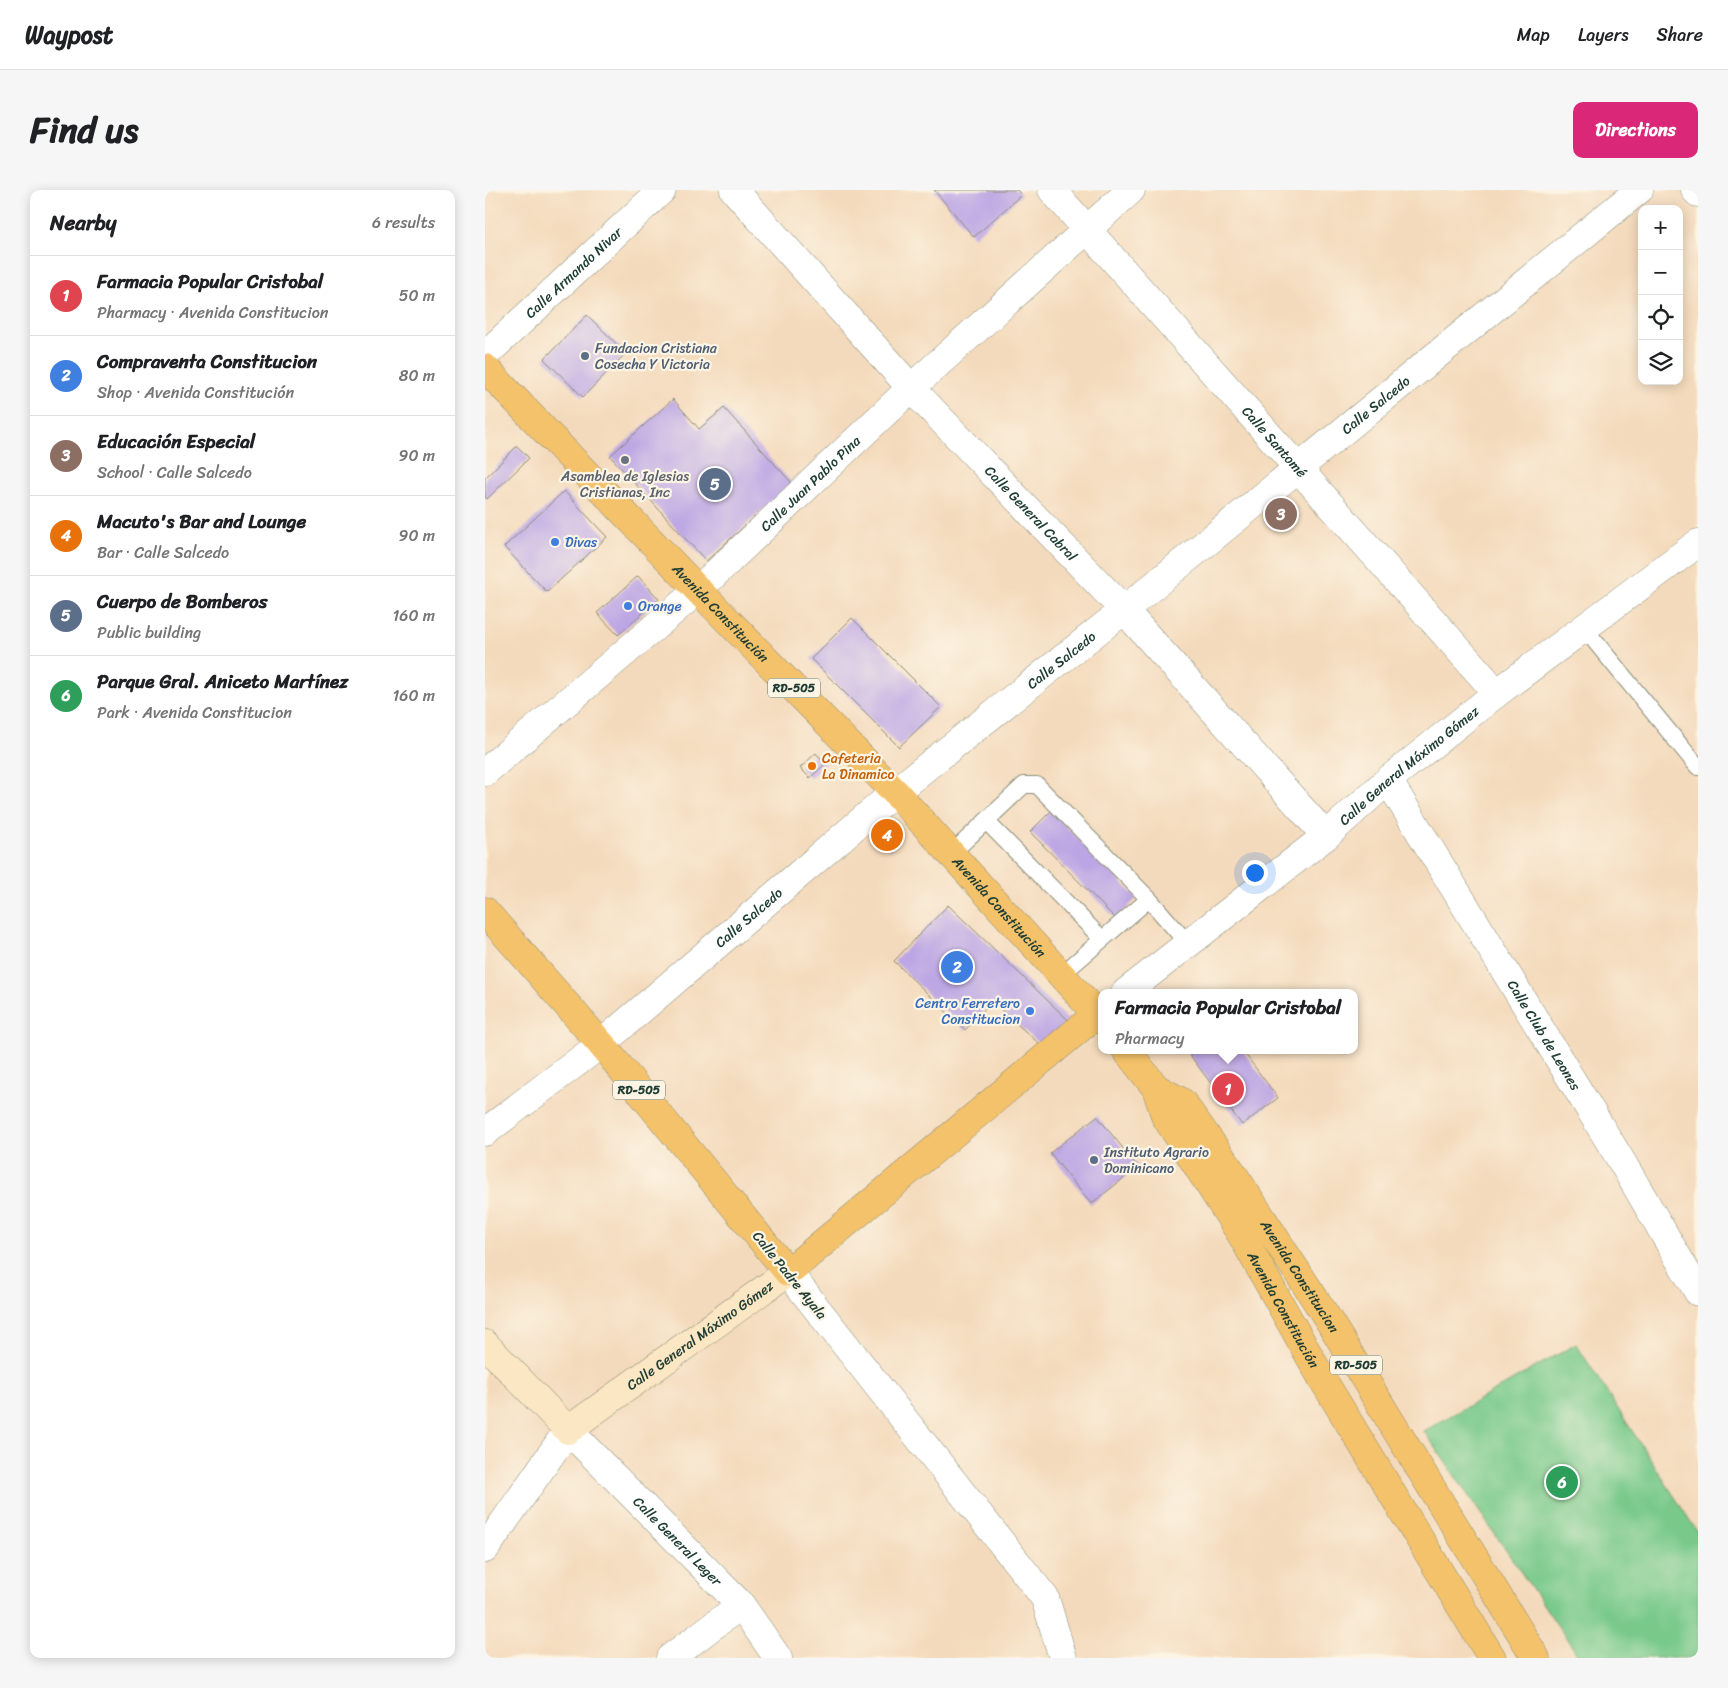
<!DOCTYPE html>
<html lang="en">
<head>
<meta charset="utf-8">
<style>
	body { margin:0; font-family:Sriracha,sans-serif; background:#f6f6f6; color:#202124 }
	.controls { position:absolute; right:15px; top:15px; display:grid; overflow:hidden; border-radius:10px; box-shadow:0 2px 12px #0003 }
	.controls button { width:45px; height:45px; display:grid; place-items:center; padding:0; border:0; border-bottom:1px solid #e0e0e0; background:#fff; color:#202124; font:25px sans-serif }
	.you { position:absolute; left:769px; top:682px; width:18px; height:18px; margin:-12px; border:4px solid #fff; border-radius:50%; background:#1a73e8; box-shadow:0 0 0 8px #1a73e833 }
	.badge { display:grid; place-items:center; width:32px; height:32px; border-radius:50%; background:#db2777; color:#fff; font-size:16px; font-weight:700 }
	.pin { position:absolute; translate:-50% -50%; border:2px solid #fff; box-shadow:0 1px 5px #0006 }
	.popup { position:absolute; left:613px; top:799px; width:260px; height:65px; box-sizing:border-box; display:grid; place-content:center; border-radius:10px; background:#fff; filter:drop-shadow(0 1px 4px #0005); font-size:16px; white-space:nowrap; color:#757577 }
	.popup b { font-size:19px; color:#202124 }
	.popup::after { content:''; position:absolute; left:50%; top:100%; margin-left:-10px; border:10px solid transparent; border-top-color:#fff }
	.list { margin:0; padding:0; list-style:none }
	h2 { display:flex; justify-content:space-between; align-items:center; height:65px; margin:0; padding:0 20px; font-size:21px }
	h2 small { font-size:16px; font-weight:400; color:#757577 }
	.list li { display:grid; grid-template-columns:32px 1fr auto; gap:15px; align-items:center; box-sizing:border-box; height:80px; padding:0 20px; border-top:1px solid #e0e0e0 }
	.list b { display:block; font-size:19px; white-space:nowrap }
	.list p { margin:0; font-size:16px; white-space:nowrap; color:#757577 }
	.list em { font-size:16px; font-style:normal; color:#757577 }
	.icon { flex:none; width:28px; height:28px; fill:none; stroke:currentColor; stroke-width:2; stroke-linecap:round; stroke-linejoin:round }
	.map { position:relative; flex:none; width:1213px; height:1468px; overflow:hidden; border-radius:10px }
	header { display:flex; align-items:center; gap:30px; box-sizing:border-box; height:70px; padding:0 25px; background:#fff; border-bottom:1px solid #e0e0e0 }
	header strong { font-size:24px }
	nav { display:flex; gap:28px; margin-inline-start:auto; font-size:18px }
	.intro { display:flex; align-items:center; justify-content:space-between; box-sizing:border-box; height:120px; padding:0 30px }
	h1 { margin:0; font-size:35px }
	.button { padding:12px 22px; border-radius:10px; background:#db2777; color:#fff; font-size:18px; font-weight:700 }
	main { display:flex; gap:30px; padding:0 30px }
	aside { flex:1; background:#fff; border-radius:10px; box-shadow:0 2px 12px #0003 }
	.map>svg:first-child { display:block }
</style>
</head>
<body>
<header>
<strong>Waypost</strong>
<nav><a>Map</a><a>Layers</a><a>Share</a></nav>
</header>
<div class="intro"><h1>Find us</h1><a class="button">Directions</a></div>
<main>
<aside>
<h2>Nearby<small>6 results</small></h2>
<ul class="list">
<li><span class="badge" style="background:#e0444e">1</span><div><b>Farmacia Popular Cristobal</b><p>Pharmacy · Avenida Constitucion</p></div><em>50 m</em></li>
<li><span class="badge" style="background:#3f7fe0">2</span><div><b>Compraventa Constitucion</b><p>Shop · Avenida Constitución</p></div><em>80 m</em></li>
<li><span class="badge" style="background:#8d6e63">3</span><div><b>Educación Especial</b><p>School · Calle Salcedo</p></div><em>90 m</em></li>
<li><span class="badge" style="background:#e8710a">4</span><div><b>Macuto's Bar and Lounge</b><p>Bar · Calle Salcedo</p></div><em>90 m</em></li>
<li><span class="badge" style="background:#5c6f8a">5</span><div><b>Cuerpo de Bomberos</b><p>Public building</p></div><em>160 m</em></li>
<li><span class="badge" style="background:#2e9e5b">6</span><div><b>Parque Gral. Aniceto Martínez</b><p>Park · Avenida Constitucion</p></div><em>160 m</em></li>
</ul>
</aside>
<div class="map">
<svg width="1213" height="1468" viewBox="0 0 1213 1468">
	<rect width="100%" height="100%" fill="#fcf5e5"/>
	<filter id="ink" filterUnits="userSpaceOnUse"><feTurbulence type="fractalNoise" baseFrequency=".02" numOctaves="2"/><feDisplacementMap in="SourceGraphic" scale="10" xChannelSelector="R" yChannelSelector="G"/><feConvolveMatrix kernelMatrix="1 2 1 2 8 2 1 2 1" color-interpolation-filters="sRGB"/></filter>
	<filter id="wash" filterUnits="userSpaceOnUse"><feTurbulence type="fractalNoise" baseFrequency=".0096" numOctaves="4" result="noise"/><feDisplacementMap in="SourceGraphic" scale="20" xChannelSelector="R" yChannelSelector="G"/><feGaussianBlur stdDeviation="1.12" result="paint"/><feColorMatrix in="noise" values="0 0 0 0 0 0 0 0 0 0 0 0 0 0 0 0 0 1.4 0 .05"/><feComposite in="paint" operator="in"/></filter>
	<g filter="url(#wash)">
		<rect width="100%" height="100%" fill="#f4dabc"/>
		<path fill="#78c98a" stroke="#4c835f" d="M1091 1154 1213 1343V1465L1206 1468H1095L939 1241Z"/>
		<g id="blocks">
			<g fill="#bca5e4">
				<path d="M449 0H532L536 5 489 47Z"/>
				<path d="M102 125 141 163 98 207 59 169Z"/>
				<path d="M188 209 214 239 239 218 307 293 221 371 125 266Z"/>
				<path d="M32 256 44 268 2 309 0 307V288Z"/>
				<path d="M79 301 122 347 62 402 19 357Z"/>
				<path d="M153 386 174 409 133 445 112 423Z"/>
				<path d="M367 428 456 517 414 557 326 469Z"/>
				<path d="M331 563 340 574 325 588 315 578Z"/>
				<path d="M566 621 652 708 631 729 545 642Z"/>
				<path d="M400 631 416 647 405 660 388 644Z"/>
				<path d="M463 715 583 830 558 857 507 812 480 840 409 771Z"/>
				<path d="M701 860H757L793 908 757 935Z"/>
				<path d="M612 926 653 977 606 1014 565 963Z"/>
			</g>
		</g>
	</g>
	<g filter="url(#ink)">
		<use href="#blocks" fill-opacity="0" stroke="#8a8c78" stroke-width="1"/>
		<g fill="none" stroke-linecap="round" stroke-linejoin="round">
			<defs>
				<g id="service">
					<path d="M1099 438 1213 577"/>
					<path d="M501 631 617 749"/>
					<path d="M466 664 539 595H552L664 709 576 785"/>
					<path d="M664 709 703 754"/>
				</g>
				<g id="minor">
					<path id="s1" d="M567 0 1012 503"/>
					<path d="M1210 0 1213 3"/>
					<path id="s2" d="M0 165 177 0"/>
					<path id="s3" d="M0 582 213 400 426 198 646 0"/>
					<path id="s4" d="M903 590 1137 972 1213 1102"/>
					<path id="s5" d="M841 646 903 590 1012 503 1213 353"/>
					<path id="s6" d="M0 942 116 854 410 602 639 420 1154 0"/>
					<path d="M303 1082 560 1408 578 1468"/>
					<path id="s7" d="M0 1359 83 1240 256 1415 293 1468"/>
					<path d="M185 1468 256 1415"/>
				</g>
				<g id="tertiary">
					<path id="s8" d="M249 0 426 198 639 420 841 646 640 803"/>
				</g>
				<g id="secondary">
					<path id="s9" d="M0 1154 83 1240 303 1082"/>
				</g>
				<g id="primary">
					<path id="s10" d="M0 178 213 400 410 602 617 830"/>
					<path d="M0 721 116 854 303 1082 612 824"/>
					<path id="s11" d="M641 860 671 898 680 926 757 1046 835 1185 1007 1468"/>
					<path id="s12" d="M671 898 697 912 747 982 841 1126 1051 1468"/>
				</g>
			</defs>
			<use href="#service" stroke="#8a8c78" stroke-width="18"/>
			<use href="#minor" stroke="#8a8c78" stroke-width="29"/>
			<use href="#tertiary" stroke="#8a8c78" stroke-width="29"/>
			<use href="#secondary" stroke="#8a8c78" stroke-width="29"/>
			<use href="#primary" stroke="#8a8c78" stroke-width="29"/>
			<use href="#service" stroke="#fff" stroke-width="16"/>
			<use href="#minor" stroke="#fff" stroke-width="28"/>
			<use href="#tertiary" stroke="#fff" stroke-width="28"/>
			<use href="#secondary" stroke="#fbe7c3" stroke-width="28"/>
			<use href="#primary" stroke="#f4c26a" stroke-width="28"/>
		</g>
	</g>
	<g fill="#5c6f8a" stroke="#fcf5e5" stroke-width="2">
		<circle cx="100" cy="166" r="5"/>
		<circle cx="609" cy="970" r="5"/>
	</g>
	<circle fill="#6b7280" stroke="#fcf5e5" stroke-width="2" cx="140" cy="270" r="5"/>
	<g fill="#3f7fe0" stroke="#fcf5e5" stroke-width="2">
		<circle cx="70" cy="352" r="5"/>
		<circle cx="143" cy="416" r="5"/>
		<circle cx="545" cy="821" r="5"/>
	</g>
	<circle fill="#e8710a" stroke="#fcf5e5" stroke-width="2" cx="327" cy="576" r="5"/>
	<g text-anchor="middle" stroke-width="4.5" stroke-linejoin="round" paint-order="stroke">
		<g fill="#fcf5e5" stroke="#617469" stroke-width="1">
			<rect x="283" y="488.5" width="52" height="19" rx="4"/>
			<rect x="128" y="890.5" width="52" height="19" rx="4"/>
			<rect x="845" y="1165.5" width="52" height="19" rx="4"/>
		</g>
		<g font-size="12" font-weight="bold" fill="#1f3d34">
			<text x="309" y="502">RD-505</text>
			<text x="154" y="904">RD-505</text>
			<text x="871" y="1179">RD-505</text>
		</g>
		<g font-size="14" fill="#1f3d34" stroke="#fcf5e5">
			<text dy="5" stroke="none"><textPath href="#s2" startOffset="121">Calle Armando Nivar</textPath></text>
			<text dy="5" stroke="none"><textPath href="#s6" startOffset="1150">Calle Salcedo</textPath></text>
			<text dy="5" stroke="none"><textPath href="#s1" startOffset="336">Calle Santomé</textPath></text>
			<text dy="5" stroke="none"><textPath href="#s3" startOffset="435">Calle Juan Pablo Pina</textPath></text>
			<text dy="5" stroke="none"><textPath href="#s8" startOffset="439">Calle General Cabral</textPath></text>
			<text dy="5" stroke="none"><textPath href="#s10" startOffset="340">Avenida Constitución</textPath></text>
			<text dy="5" stroke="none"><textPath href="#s6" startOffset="745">Calle Salcedo</textPath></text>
			<text dy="5" stroke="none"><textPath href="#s5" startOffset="109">Calle General Máximo Gómez</textPath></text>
			<text dy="5" stroke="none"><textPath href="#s10" startOffset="745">Avenida Constitución</textPath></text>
			<text dy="5" stroke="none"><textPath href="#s6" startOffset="340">Calle Salcedo</textPath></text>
			<text dy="5" stroke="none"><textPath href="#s4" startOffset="299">Calle Club de Leones</textPath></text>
			<text transform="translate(305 1085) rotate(51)" y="5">Calle Padre Ayala</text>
			<text dy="5" stroke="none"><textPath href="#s12" startOffset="240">Avenida Constitucion</textPath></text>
			<text dy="5" stroke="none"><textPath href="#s11" startOffset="305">Avenida Constitución</textPath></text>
			<text dy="5" stroke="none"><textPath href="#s9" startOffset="282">Calle General Máximo Gómez</textPath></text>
			<text dy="5" stroke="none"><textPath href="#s7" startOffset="301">Calle General Leger</textPath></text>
		</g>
		<g font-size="14" fill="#4e5e75" stroke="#fcf5e5" text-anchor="start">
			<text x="110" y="163">Fundacion Cristiana<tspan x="110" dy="16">Cosecha Y Victoria</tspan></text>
			<text x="619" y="967">Instituto Agrario<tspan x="619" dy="16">Dominicano</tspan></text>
		</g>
		<g font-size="14" fill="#5b616d" stroke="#fcf5e5">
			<text x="140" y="291">Asamblea de Iglesias<tspan x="140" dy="16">Cristianas, Inc</tspan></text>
		</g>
		<g font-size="14" fill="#366cbe" stroke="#fcf5e5" text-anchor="start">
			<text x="80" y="357">Divas</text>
			<text x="153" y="421">Orange</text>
			<text x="535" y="818" text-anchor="end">Centro Ferretero<tspan x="535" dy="16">Constitucion</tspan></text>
		</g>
		<g font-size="14" fill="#c56008" stroke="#fcf5e5" text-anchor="start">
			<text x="337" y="573">Cafeteria<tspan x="337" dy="16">La Dinamico</tspan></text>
		</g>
	</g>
</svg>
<div class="controls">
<button>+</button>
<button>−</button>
<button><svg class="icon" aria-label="locate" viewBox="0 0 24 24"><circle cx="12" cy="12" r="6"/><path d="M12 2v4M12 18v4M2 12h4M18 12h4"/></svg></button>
<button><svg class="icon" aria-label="layers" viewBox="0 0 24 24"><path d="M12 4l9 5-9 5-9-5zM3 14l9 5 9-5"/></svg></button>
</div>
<div class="you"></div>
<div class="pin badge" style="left:743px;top:899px;background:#e0444e">1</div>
<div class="popup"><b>Farmacia Popular Cristobal</b>Pharmacy</div>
<div class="pin badge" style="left:472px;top:777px;background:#3f7fe0">2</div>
<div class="pin badge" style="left:796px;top:324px;background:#8d6e63">3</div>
<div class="pin badge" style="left:402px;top:645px;background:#e8710a">4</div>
<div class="pin badge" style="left:230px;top:294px;background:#5c6f8a">5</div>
<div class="pin badge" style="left:1077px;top:1292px;background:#2e9e5b">6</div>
</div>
</main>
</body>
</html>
